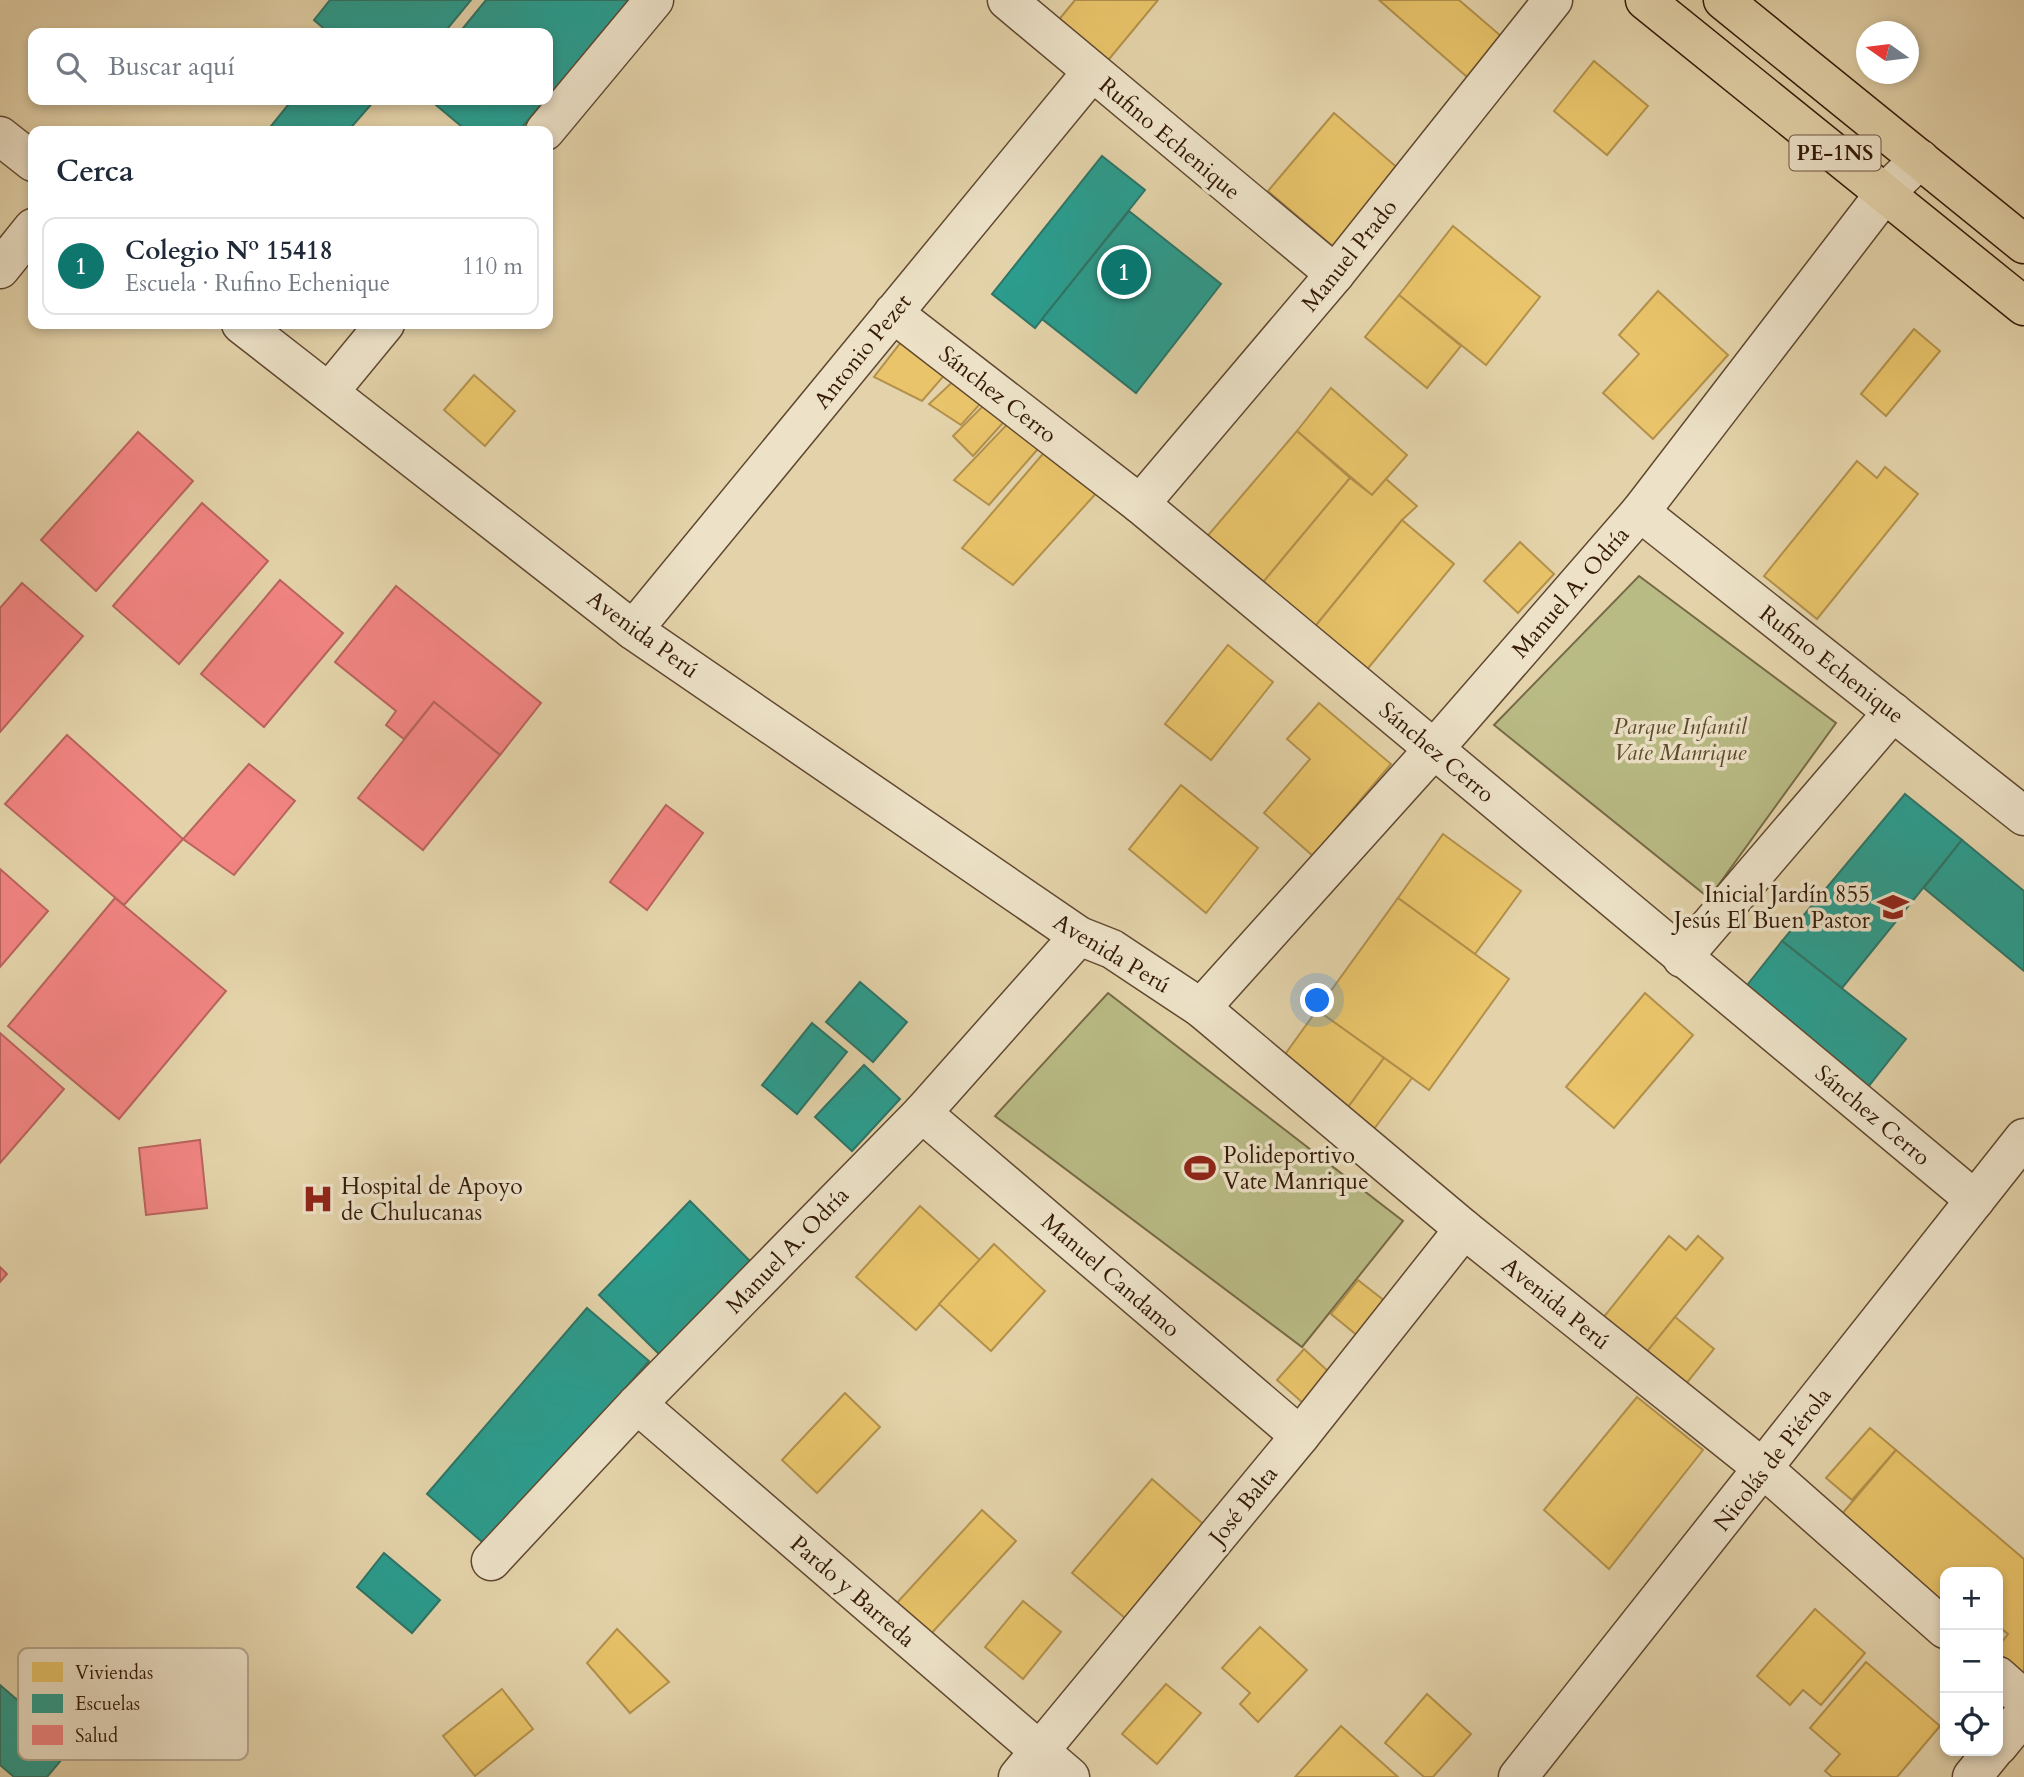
<!DOCTYPE html>
<html lang="es">
<head>
<meta charset="utf-8">
<style>
	body { margin:0; font-family:Cardo,serif; background:#f2f2f3; color:#1f2937 }
	.controls { position:absolute; right:21px; bottom:21px; display:grid; overflow:hidden; border-radius:14px; box-shadow:0 4px 10px #0003 }
	.controls button { width:63px; height:63px; display:grid; place-items:center; padding:0; border:0; border-bottom:2px solid #e0e1e3; background:#fff; color:#1f2937; font:35px sans-serif }
	.compass { position:absolute; left:1856px; top:21px; width:63px; height:63px; border-radius:50%; background:#fff; box-shadow:0 4px 10px #0003; rotate:284deg }
	.you { position:absolute; left:1318px; top:1001px; width:24px; height:24px; margin:-18px; border:5px solid #fff; border-radius:50%; background:#1a73e8; box-shadow:0 0 0 10px #1a73e833 }
	.badge { display:grid; place-items:center; width:46px; height:46px; border-radius:50%; background:#0f766e; color:#fff; font-size:23px; font-weight:700 }
	.pin { position:absolute; translate:-50% -50%; border:4px solid #fff; box-shadow:0 2px 7px #0006 }
	.list { margin:0; padding:0; list-style:none }
	h2 { display:flex; justify-content:space-between; align-items:center; height:91px; margin:0; padding:0 28px; font-size:30px }
	h2 small { font-size:23px; font-weight:400; color:#747a83 }
	.list li { display:grid; grid-template-columns:46px 1fr auto; gap:21px; align-items:center; box-sizing:border-box; height:98px; margin:0 14px 14px; padding:0 14px; border:2px solid #e0e1e3; border-radius:14px }
	.list b { display:block; font-size:26px; white-space:nowrap }
	.list p { margin:0; font-size:23px; white-space:nowrap; color:#747a83 }
	.list em { font-size:23px; font-style:normal; color:#747a83 }
	.icon { flex:none; width:38px; height:38px; fill:none; stroke:currentColor; stroke-width:2; stroke-linecap:round; stroke-linejoin:round }
	.map { position:relative; flex:none; width:2024px; height:1777px; overflow:hidden }
	.search { position:absolute; background:#fff; box-shadow:0 4px 10px #0003; left:28px; top:28px; width:525px; height:77px; display:flex; align-items:center; gap:18px; box-sizing:border-box; padding:0 24px; border-radius:14px; color:#747a83; font-size:26px }
	.panel { position:absolute; background:#fff; box-shadow:0 4px 10px #0003; left:28px; top:126px; width:525px; height:203px; border-radius:14px }
	.map>svg:first-child { display:block }
</style>
</head>
<body>
<div class="map">
<svg width="2024" height="1777" viewBox="0 0 2024 1777">
	<rect width="100%" height="100%" fill="#e4d3aa"/>
	<filter id="stains"><feTurbulence type="fractalNoise" baseFrequency=".00286" numOctaves="4"/><feColorMatrix values="0 0 0 0 .2 0 0 0 0 .09 0 0 0 0 .02 0 0 0 .5 -.17"/></filter>
	<radialGradient id="worn" r=".72"><stop offset=".6" stop-color="#630" stop-opacity="0"/><stop offset="1" stop-color="#630" stop-opacity=".3"/></radialGradient>
	<g fill="#b9bb85" stroke="#766a46" stroke-width="2">
		<path d="M1639 576 1836 723 1709 898 1494 725Z"/>
		<path d="M1108 993 1403 1221 1302 1347 995 1116Z"/>
	</g>
	<g fill="#e9c46a" stroke="#b3914c" stroke-width="2">
		<path d="M1075 0H1158L1105 64 1057 22Z"/>
		<path d="M1379 0H1459L1508 42 1474 83Z"/>
		<path d="M1594 61 1648 106 1607 155 1554 111Z"/>
		<path d="M1334 113 1407 176 1342 254 1268 191Z"/>
		<path d="M1453 226 1540 297 1486 365 1399 295Z"/>
		<path d="M1658 291 1728 355 1653 439 1603 393 1639 354 1619 335Z"/>
		<path d="M1399 295 1461 346 1427 388 1365 337Z"/>
		<path d="M1914 329 1940 351 1886 416 1861 394Z"/>
		<path d="M905 337 948 371 922 401 874 377Z"/>
		<path d="M962 373 990 393 961 425 929 404Z"/>
		<path d="M474 375 515 411 485 446 444 410Z"/>
		<path d="M1331 388 1407 455 1372 495 1297 431Z"/>
		<path d="M991 398 1011 414 973 456 953 436Z"/>
		<path d="M1014 417 1044 442 989 505 954 480Z"/>
		<path d="M1297 431 1350 478 1254 593 1199 546Z"/>
		<path d="M1048 448 1100 489 1013 585 962 548Z"/>
		<path d="M1857 461 1877 478 1885 467 1918 494 1817 619 1764 576Z"/>
		<path d="M1350 478 1372 495 1386 479 1417 506 1402 520 1308 635 1254 593Z"/>
		<path d="M1402 520 1454 564 1360 678 1308 635Z"/>
		<path d="M1520 542 1554 574 1518 613 1484 581Z"/>
		<path d="M1228 645 1273 682 1211 760 1165 724Z"/>
		<path d="M1319 703 1391 764 1313 856 1264 813 1310 759 1287 739Z"/>
		<path d="M1181 785 1258 848 1206 913 1129 849Z"/>
		<path d="M1443 834 1521 891 1475 954 1398 898Z"/>
		<path d="M1398 898 1509 979 1429 1090 1317 1010Z"/>
		<path d="M1645 993 1693 1035 1614 1128 1566 1087Z"/>
		<path d="M1317 1010 1384 1058 1338 1121 1273 1071Z"/>
		<path d="M1384 1058 1412 1078 1365 1141 1338 1121Z"/>
		<path d="M920 1206 980 1260 916 1330 856 1277Z"/>
		<path d="M1669 1236 1686 1250 1698 1236 1723 1258 1637 1364 1594 1329Z"/>
		<path d="M994 1244 1045 1291 991 1351 939 1304Z"/>
		<path d="M1358 1280 1386 1302 1358 1336 1331 1314Z"/>
		<path d="M1675 1317 1714 1349 1677 1395 1637 1364Z"/>
		<path d="M1304 1349 1330 1373 1303 1403 1277 1380Z"/>
		<path d="M845 1393 880 1427 817 1493 782 1460Z"/>
		<path d="M1637 1397 1703 1450 1609 1569 1544 1510Z"/>
		<path d="M1870 1428 1896 1450 1852 1500 1826 1478Z"/>
		<path d="M1896 1450 2024 1559V1675L1998 1654V1647L2008 1634 1998 1626V1572H1945V1612L1836 1521Z"/>
		<path d="M1152 1479 1218 1537 1139 1630 1072 1573Z"/>
		<path d="M982 1510 1016 1541 929 1636 895 1605Z"/>
		<path d="M1023 1601 1061 1632 1023 1679 985 1647Z"/>
		<path d="M1815 1609 1865 1653 1821 1705 1803 1690 1790 1705 1757 1676Z"/>
		<path d="M1260 1627 1307 1670 1258 1722 1240 1704 1250 1693 1222 1668Z"/>
		<path d="M617 1629 669 1682 630 1713 587 1663Z"/>
		<path d="M1866 1662 1940 1726 1897 1777H1832L1825 1771 1840 1754 1810 1728Z"/>
		<path d="M1166 1684 1201 1713 1157 1764 1122 1734Z"/>
		<path d="M502 1689 533 1729 475 1776 443 1736Z"/>
		<path d="M1427 1694 1471 1734 1433 1777H1424L1385 1743Z"/>
		<path d="M1341 1726 1398 1777H1295Z"/>
	</g>
	<g fill="#2a9d8f" stroke="#2d7566" stroke-width="2">
		<path d="M330 0H471L444 33H329L314 20Z"/>
		<path d="M486 0H629L548 97V33H459Z"/>
		<path d="M292 100H375L348 131H267Z"/>
		<path d="M430 100H545L519 131H467Z"/>
		<path d="M1102 156 1145 190 1035 328 992 294Z"/>
		<path d="M1129 211 1221 284 1136 393 1042 319Z"/>
		<path d="M1905 794 1962 840 1842 988 1782 941Z"/>
		<path d="M1962 840 2024 891V971L1924 888Z"/>
		<path d="M1782 941 1906 1039 1868 1087 1744 989Z"/>
		<path d="M860 982 907 1022 873 1062 826 1022Z"/>
		<path d="M812 1023 847 1052 797 1114 762 1085Z"/>
		<path d="M864 1065 900 1099 852 1151 815 1117Z"/>
		<path d="M690 1201 751 1262 660 1355 599 1295Z"/>
		<path d="M587 1308 649 1361 488 1547 427 1494Z"/>
		<path d="M384 1553 440 1600 412 1633 357 1587Z"/>
		<path d="M0 1685 72 1747 47 1777H14L0 1765Z"/>
	</g>
	<g fill="#f28482" stroke="#b9645d" stroke-width="2">
		<path d="M138 432 193 481 96 591 41 540Z"/>
		<path d="M202 503 268 561 179 664 113 606Z"/>
		<path d="M280 580 343 633 264 727 201 674Z"/>
		<path d="M22 583 83 636 0 732V608Z"/>
		<path d="M396 586 541 703 500 755 434 702 404 739 386 725 396 711 335 662Z"/>
		<path d="M434 702 500 755 423 850 358 798Z"/>
		<path d="M67 735 183 839 124 905 5 804Z"/>
		<path d="M249 764 295 801 234 875 183 839Z"/>
		<path d="M666 805 703 833 647 910 610 882Z"/>
		<path d="M0 869 48 911 0 967Z"/>
		<path d="M115 898 226 991 119 1119 8 1026Z"/>
		<path d="M0 1033 64 1089 0 1163Z"/>
		<path d="M200 1140 207 1208 146 1215 139 1148Z"/>
		<path d="M0 1267 7 1274 0 1282Z"/>
	</g>
	<g fill="none" stroke-linecap="round" stroke-linejoin="round">
		<defs>
			<g id="minor">
				<path d="M1007 0 1335 274"/>
				<path d="M545 131 654 0"/>
				<path d="M0 136 33 162"/>
				<path d="M0 269 33 228"/>
				<path d="M893 313 1140 504 1975 1200"/>
				<path d="M241 324 633 630 1079 936 1112 949 1201 1008 1464 1229 1765 1470 1945 1629"/>
				<path d="M329 392 385 324"/>
				<path d="M1140 504 1335 274 1553 0"/>
				<path d="M1640 512 2024 816"/>
				<path d="M633 630 1091 73"/>
				<path d="M1682 958 1893 712"/>
				<path d="M1201 1008 1434 749 1640 512 1885 193 1920 159"/>
				<path d="M922 1113 1300 1436"/>
				<path d="M637 1404 1070 1777"/>
				<path d="M491 1561 637 1404 922 1113 1079 936"/>
				<path d="M1998 1676 2024 1699"/>
				<path d="M1998 1746 2024 1714"/>
				<path d="M1018 1777 1300 1436 1464 1229"/>
				<path d="M1518 1777 2024 1138"/>
				<path d="M1972 1777 1993 1751"/>
			</g>
			<g id="primary">
				<path d="M1645 0 2024 306"/>
				<path d="M1723 0 2024 244"/>
			</g>
		</defs>
		<use href="#minor" stroke="#604830" stroke-width="41"/>
		<use href="#primary" stroke="#341907" stroke-width="41"/>
		<use href="#minor" stroke="#ede2c8" stroke-width="38"/>
		<use href="#primary" stroke="#e4d3aa" stroke-width="38"/>
	</g>
	<defs>
		<symbol id="school-bare" viewBox="-9 -9 18 18"><path d="M0-5L7-2L0 1L-7-2ZM-4 1L0 2.5L4 1V4Q0 6-4 4Z" fill="#8f2418" stroke="#ede2c8" stroke-width="2.5" paint-order="stroke"/></symbol>
		<symbol id="stadium-bare" viewBox="-9 -9 18 18"><path d="M0-5a6.5 5 0 1 0 0 10a6.5 5 0 1 0 0-10ZM-3.5-1.8h7v3.6h-7Z" fill="#8f2418" stroke="#ede2c8" stroke-width="2.5" paint-order="stroke"/></symbol>
		<symbol id="hospital-bare" viewBox="-9 -9 18 18"><path d="M-5-5h3v3.5h4V-5h3V5h-3V1.5h-4V5h-3Z" fill="#8f2418" stroke="#ede2c8" stroke-width="2.5" paint-order="stroke"/></symbol>
	</defs>
	<g fill-rule="evenodd">
		<use href="#school-bare" x="1871" y="885" width="44" height="44"/>
		<use href="#stadium-bare" x="1178" y="1146" width="44" height="44"/>
		<use href="#hospital-bare" x="296" y="1177" width="44" height="44"/>
	</g>
	<g text-anchor="middle" stroke-width="7" stroke-linejoin="round" paint-order="stroke">
		<rect fill="#ede2c8" stroke="#6c5541" stroke-width="2" x="1789.5" y="135.5" width="91" height="35" rx="5"/>
		<g font-size="21" font-weight="bold" fill="#341907">
			<text x="1835" y="160">PE-1NS</text>
		</g>
		<g font-size="23" fill="#341907" stroke="#ede2c8">
			<text transform="translate(1170 138) rotate(40)" y="8">Rufino Echenique</text>
			<text transform="translate(1349 255) rotate(-51)" y="8">Manuel Prado</text>
			<text transform="translate(862 351) rotate(-51)" y="8">Antonio Pezet</text>
			<text transform="translate(998 394) rotate(38)" y="8">Sánchez Cerro</text>
			<text transform="translate(1570 592) rotate(-49)" y="8">Manuel A. Odría</text>
			<text transform="translate(643 634) rotate(36)" y="8">Avenida Perú</text>
			<text transform="translate(1832 664) rotate(38)" y="8">Rufino Echenique</text>
			<text transform="translate(1437 752) rotate(40)" y="8">Sánchez Cerro</text>
			<text transform="translate(1112 953) rotate(31)" y="8">Avenida Perú</text>
			<text transform="translate(1873 1115) rotate(40)" y="8">Sánchez Cerro</text>
			<text transform="translate(787 1250) rotate(-46)" y="8">Manuel A. Odría</text>
			<text transform="translate(1111 1275) rotate(41)" y="8">Manuel Candamo</text>
			<text transform="translate(1556 1303) rotate(39)" y="8">Avenida Perú</text>
			<text transform="translate(1772 1459) rotate(-52)" y="8">Nicolás de Piérola</text>
			<text transform="translate(1243 1505) rotate(-51)" y="8">José Balta</text>
			<text transform="translate(853 1591) rotate(41)" y="8">Pardo y Barreda</text>
		</g>
		<g font-size="23" font-style="italic" fill="#5c4a2d" stroke="#ede2c8">
			<text x="1680" y="734">Parque Infantil<tspan x="1680" dy="26">Vate Manrique</tspan></text>
		</g>
		<g font-size="23" fill="#341907" stroke="#ede2c8" text-anchor="start">
			<text x="1870" y="902" text-anchor="end">Inicial Jardín 855<tspan x="1870" dy="26">Jesús El Buen Pastor</tspan></text>
			<text x="1223" y="1163">Polideportivo<tspan x="1223" dy="26">Vate Manrique</tspan></text>
			<text x="341" y="1194">Hospital de Apoyo<tspan x="341" dy="26">de Chulucanas</tspan></text>
		</g>
	</g>
	<rect x="18" y="1648" width="230" height="112" rx="10" fill="#ede2c8" stroke="#b6a68e" stroke-width="2"/>
	<rect x="32" y="1662" width="31" height="20" fill="#e9c46a"/>
	<rect x="32" y="1694" width="31" height="19" fill="#2a9d8f"/>
	<rect x="32" y="1725" width="31" height="20" fill="#f28482"/>
	<g font-size="19" fill="#341907">
		<text x="75" y="1679">Viviendas</text>
		<text x="75" y="1710">Escuelas</text>
		<text x="75" y="1742">Salud</text>
	</g>
	<rect width="100%" height="100%" filter="url(#stains)"/>
	<rect width="100%" height="100%" fill="url(#worn)"/>
</svg>
<div class="controls">
<button>+</button>
<button>−</button>
<button><svg class="icon" aria-label="locate" viewBox="0 0 24 24"><circle cx="12" cy="12" r="6"/><path d="M12 2v4M12 18v4M2 12h4M18 12h4"/></svg></button>
</div>
<svg class="compass" viewBox="-18 -18 36 36"><path d="M0-13l5 13h-10z" fill="#e53935"/><path d="M0 13l5-13h-10z" fill="#747a83"/></svg>
<div class="you"></div>
<div class="pin badge" style="left:1124px;top:272px">1</div>
<div class="search"><svg class="icon" aria-label="search" viewBox="0 0 24 24"><circle cx="10" cy="10" r="6"/><path d="M15 15l6 6"/></svg>Buscar aquí</div>
<section class="panel">
<h2>Cerca<small></small></h2>
<ul class="list">
<li><span class="badge">1</span><div><b>Colegio Nº 15418</b><p>Escuela · Rufino Echenique</p></div><em>110 m</em></li>
</ul>
</section>
</div>
</body>
</html>
